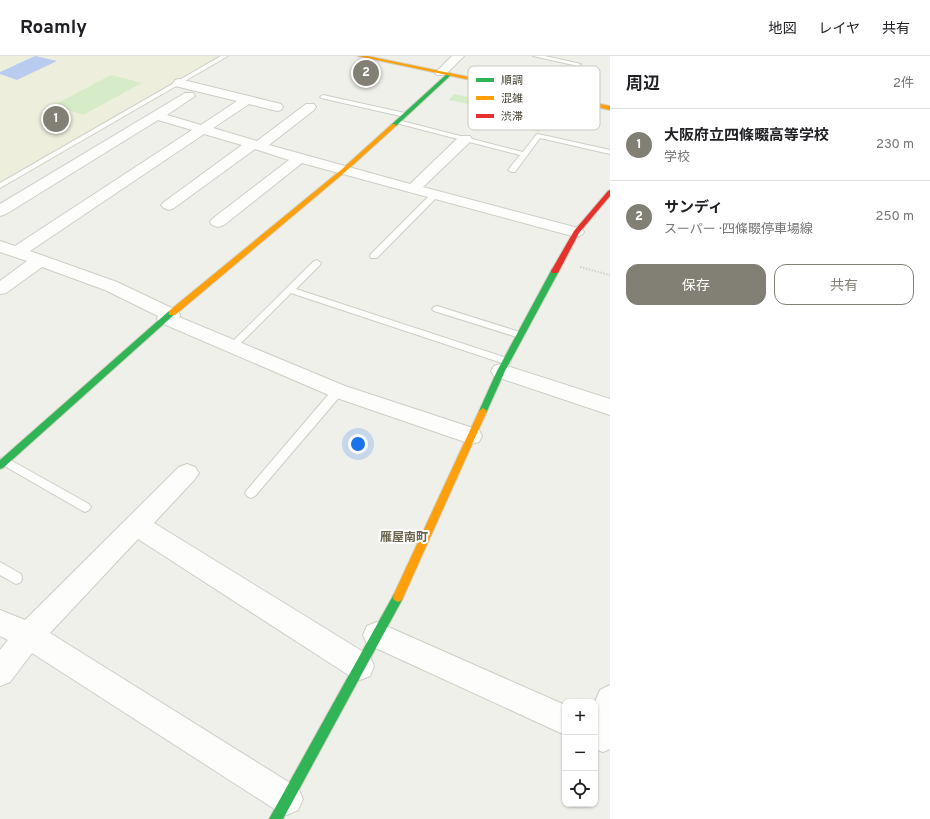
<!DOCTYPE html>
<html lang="ja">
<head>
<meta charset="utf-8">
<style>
	body { margin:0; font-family:Overpass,"Noto Sans JP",sans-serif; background:#f6f6f6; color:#202124 }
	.controls { position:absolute; right:12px; bottom:12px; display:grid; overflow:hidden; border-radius:8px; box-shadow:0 1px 3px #0004 }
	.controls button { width:36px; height:36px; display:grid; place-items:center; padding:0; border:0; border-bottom:1px solid #e0e0e0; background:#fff; color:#202124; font:20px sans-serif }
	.you { position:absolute; left:358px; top:388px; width:14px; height:14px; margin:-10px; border:3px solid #fff; border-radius:50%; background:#1a73e8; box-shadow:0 0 0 6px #1a73e833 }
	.badge { display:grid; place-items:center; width:26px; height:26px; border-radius:50%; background:#828074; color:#fff; font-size:13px; font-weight:700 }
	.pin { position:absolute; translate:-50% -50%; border:2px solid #fff; box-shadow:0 1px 4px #0006 }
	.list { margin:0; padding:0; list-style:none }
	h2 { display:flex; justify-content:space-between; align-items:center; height:52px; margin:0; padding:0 16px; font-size:17px }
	h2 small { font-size:13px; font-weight:400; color:#757577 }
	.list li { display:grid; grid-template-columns:26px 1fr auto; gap:12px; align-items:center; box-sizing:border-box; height:72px; padding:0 16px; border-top:1px solid #e0e0e0 }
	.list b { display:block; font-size:15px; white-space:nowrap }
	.list p { margin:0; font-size:13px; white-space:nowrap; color:#757577 }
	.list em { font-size:13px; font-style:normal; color:#757577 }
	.actions { display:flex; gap:8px; padding:12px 16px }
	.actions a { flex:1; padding:9px 0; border:1px solid #828074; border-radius:12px; text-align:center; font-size:14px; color:#828074 }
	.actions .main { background:#828074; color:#fff }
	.icon { flex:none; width:22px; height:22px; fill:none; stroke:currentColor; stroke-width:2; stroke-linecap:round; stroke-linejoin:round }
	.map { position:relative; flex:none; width:610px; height:763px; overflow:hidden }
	header { display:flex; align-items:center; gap:24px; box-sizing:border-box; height:56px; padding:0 20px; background:#fff; border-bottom:1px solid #e0e0e0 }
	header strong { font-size:19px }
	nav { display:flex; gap:22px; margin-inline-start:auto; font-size:14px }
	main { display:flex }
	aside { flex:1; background:#fff }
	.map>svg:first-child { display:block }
</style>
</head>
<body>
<header>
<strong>Roamly</strong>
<nav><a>地図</a><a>レイヤ</a><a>共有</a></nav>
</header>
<main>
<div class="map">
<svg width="610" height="763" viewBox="0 0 610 763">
	<rect width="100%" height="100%" fill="#f0f0ea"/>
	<path fill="#eeeedc" d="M0 0H222L0 127Z"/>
	<g fill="#d6ecc9">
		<path d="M111 19 142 27 83 59 54 49Z"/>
		<path d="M454 38 509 49 549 60 539 76 492 65 473 58 478 50 449 44Z"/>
	</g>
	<path fill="#b9ccf0" d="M35 0 57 5 17 24 0 18V16Z"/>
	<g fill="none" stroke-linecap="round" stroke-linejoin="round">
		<defs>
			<g id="lane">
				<path d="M221 0H228L0 132V127Z"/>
				<path d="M533 0H545L581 8 578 10Z"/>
				<path d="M524 33 529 34 514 52H510V50Z"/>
				<path d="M323 39 405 57 408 59 405 61 321 42 320 41Z"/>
				<path d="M398 64 523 96 536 79 538 78 610 94V98L540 82 515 116H512L508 114 520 99 396 67 395 66Z"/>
				<path d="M432 137H438L439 139 377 202H371L370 200 371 198Z"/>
				<path d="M317 204 321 207 320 209 296 233 510 303 511 305 510 307H502L291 237 235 293H229L227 291 229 289 314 205Z"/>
				<path d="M437 250 523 277 525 279 520 282 434 255 432 253 434 251Z"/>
				<path d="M338 331 342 332 343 335 342 338 255 440 251 442 247 440 245 437 247 434 334 332Z"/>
				<path d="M5 401 89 448 91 451 89 454 85 456 81 454 1 408V402Z"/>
				<path d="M0 506 21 518 22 522 21 526 16 528 0 519Z"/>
			</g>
			<g id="street">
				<path d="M452 0H464L445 19H437L435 17Z"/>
				<path d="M179 23 281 48 283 51 281 54 277 55 249 48 213 72 257 85 306 48H314L316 51 314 54 269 89 410 128 460 80H470L472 83 470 86 423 131 582 173 584 176 582 179 576 181 302 107 224 169 218 171 212 169 210 166 212 163 289 104 255 93 174 152 169 154 164 152 161 149 164 146 242 89 204 78 30 195 117 226 178 255 180 259 179 261 345 330 479 374 482 380 479 386 471 388 331 340 159 266 157 262 158 260 105 234 42 211 6 237 0 238V225L27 205 0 196V185L15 190 192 74 158 64 6 158 0 160V148L185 37H193L195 40 167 59 201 69 237 45 175 30 173 27 175 24Z"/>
				<path d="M501 308 610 343V359L494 320 491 315 494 310Z"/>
				<path d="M187 408 195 411 199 417 195 423 154 467 370 600 374 610 370 620 360 624 350 620 138 483 50 577 298 732 303 743 298 754 287 759 276 754 32 597 10 626 0 630V594L8 584 0 580V554L25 564 179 411Z"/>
				<path d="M377 566 565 649V679L367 588 363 579 367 570Z"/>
				<path d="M610 629V693L603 696 595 693V646L600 634Z"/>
			</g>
			<g id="fast">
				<path d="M448 17 452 18 396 70H392V68Z"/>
				<path d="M552 213H555L559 215 505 315 487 355 486 357H480L479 355 497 315Z"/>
				<path d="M169 255H175L176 257 3 412 0 413V404Z"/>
				<path d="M398 536 402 538 403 541 402 544 283 763H269L394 538Z"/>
			</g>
			<g id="slow">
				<path d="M358 0H367L610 50V54Z"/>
				<path d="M392 68 397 69 345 116 175 259H169V255L341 114Z"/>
				<path d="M483 352 487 355 402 544 398 546 394 544 393 541 394 538 479 355Z"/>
			</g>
			<path id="jam" d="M610 134V140L579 177 558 217H552L551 215 574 175 608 135Z"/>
		</defs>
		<use href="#lane" stroke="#cecec7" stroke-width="2"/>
		<use href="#street" stroke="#cecec7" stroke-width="2"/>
		<use href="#fast" stroke="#d1d1c2" stroke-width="2"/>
		<use href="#slow" stroke="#d1d1c2" stroke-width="2"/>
		<use href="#jam" stroke="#d1d1c2" stroke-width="2"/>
		<path stroke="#d1d0ca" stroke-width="2" stroke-dasharray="1.5 1.5" stroke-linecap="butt" d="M580 211 610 219"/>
		<use href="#lane" fill="#fdfdfc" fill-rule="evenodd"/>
		<use href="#street" fill="#fdfdfc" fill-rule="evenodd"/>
		<use href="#fast" fill="#30b455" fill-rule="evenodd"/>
		<use href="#slow" fill="#ff9f0a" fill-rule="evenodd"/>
		<use href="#jam" fill="#e5322d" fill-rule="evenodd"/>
	</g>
	<g text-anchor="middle" stroke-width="4" stroke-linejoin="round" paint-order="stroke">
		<g font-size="12" font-weight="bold" fill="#6a654c" stroke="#fff">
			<text x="404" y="485">雁屋南町</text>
		</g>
	</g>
	<rect x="468" y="10" width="132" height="64" rx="6" fill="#fff" stroke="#c8c7c2" stroke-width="1"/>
	<rect x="476" y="22" width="18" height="4" fill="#30b455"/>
	<rect x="476" y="40" width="18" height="4" fill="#ff9f0a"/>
	<rect x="476" y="58" width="18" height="4" fill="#e5322d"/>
	<g font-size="11" fill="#474435">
		<text x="501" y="28">順調</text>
		<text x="501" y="46">混雑</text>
		<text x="501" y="64">渋滞</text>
	</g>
</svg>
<div class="controls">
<button>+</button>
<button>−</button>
<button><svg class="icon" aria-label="locate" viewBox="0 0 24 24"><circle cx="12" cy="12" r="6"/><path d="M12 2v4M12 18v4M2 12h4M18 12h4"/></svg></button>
</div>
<div class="you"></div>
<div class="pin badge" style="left:56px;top:63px">1</div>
<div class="pin badge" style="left:366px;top:17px">2</div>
</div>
<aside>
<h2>周辺<small>2件</small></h2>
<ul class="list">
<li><span class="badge">1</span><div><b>大阪府立四條畷高等学校</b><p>学校</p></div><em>230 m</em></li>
<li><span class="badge">2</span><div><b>サンディ</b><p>スーパー · 四條畷停車場線</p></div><em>250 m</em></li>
</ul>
<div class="actions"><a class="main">保存</a><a>共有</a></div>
</aside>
</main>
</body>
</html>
